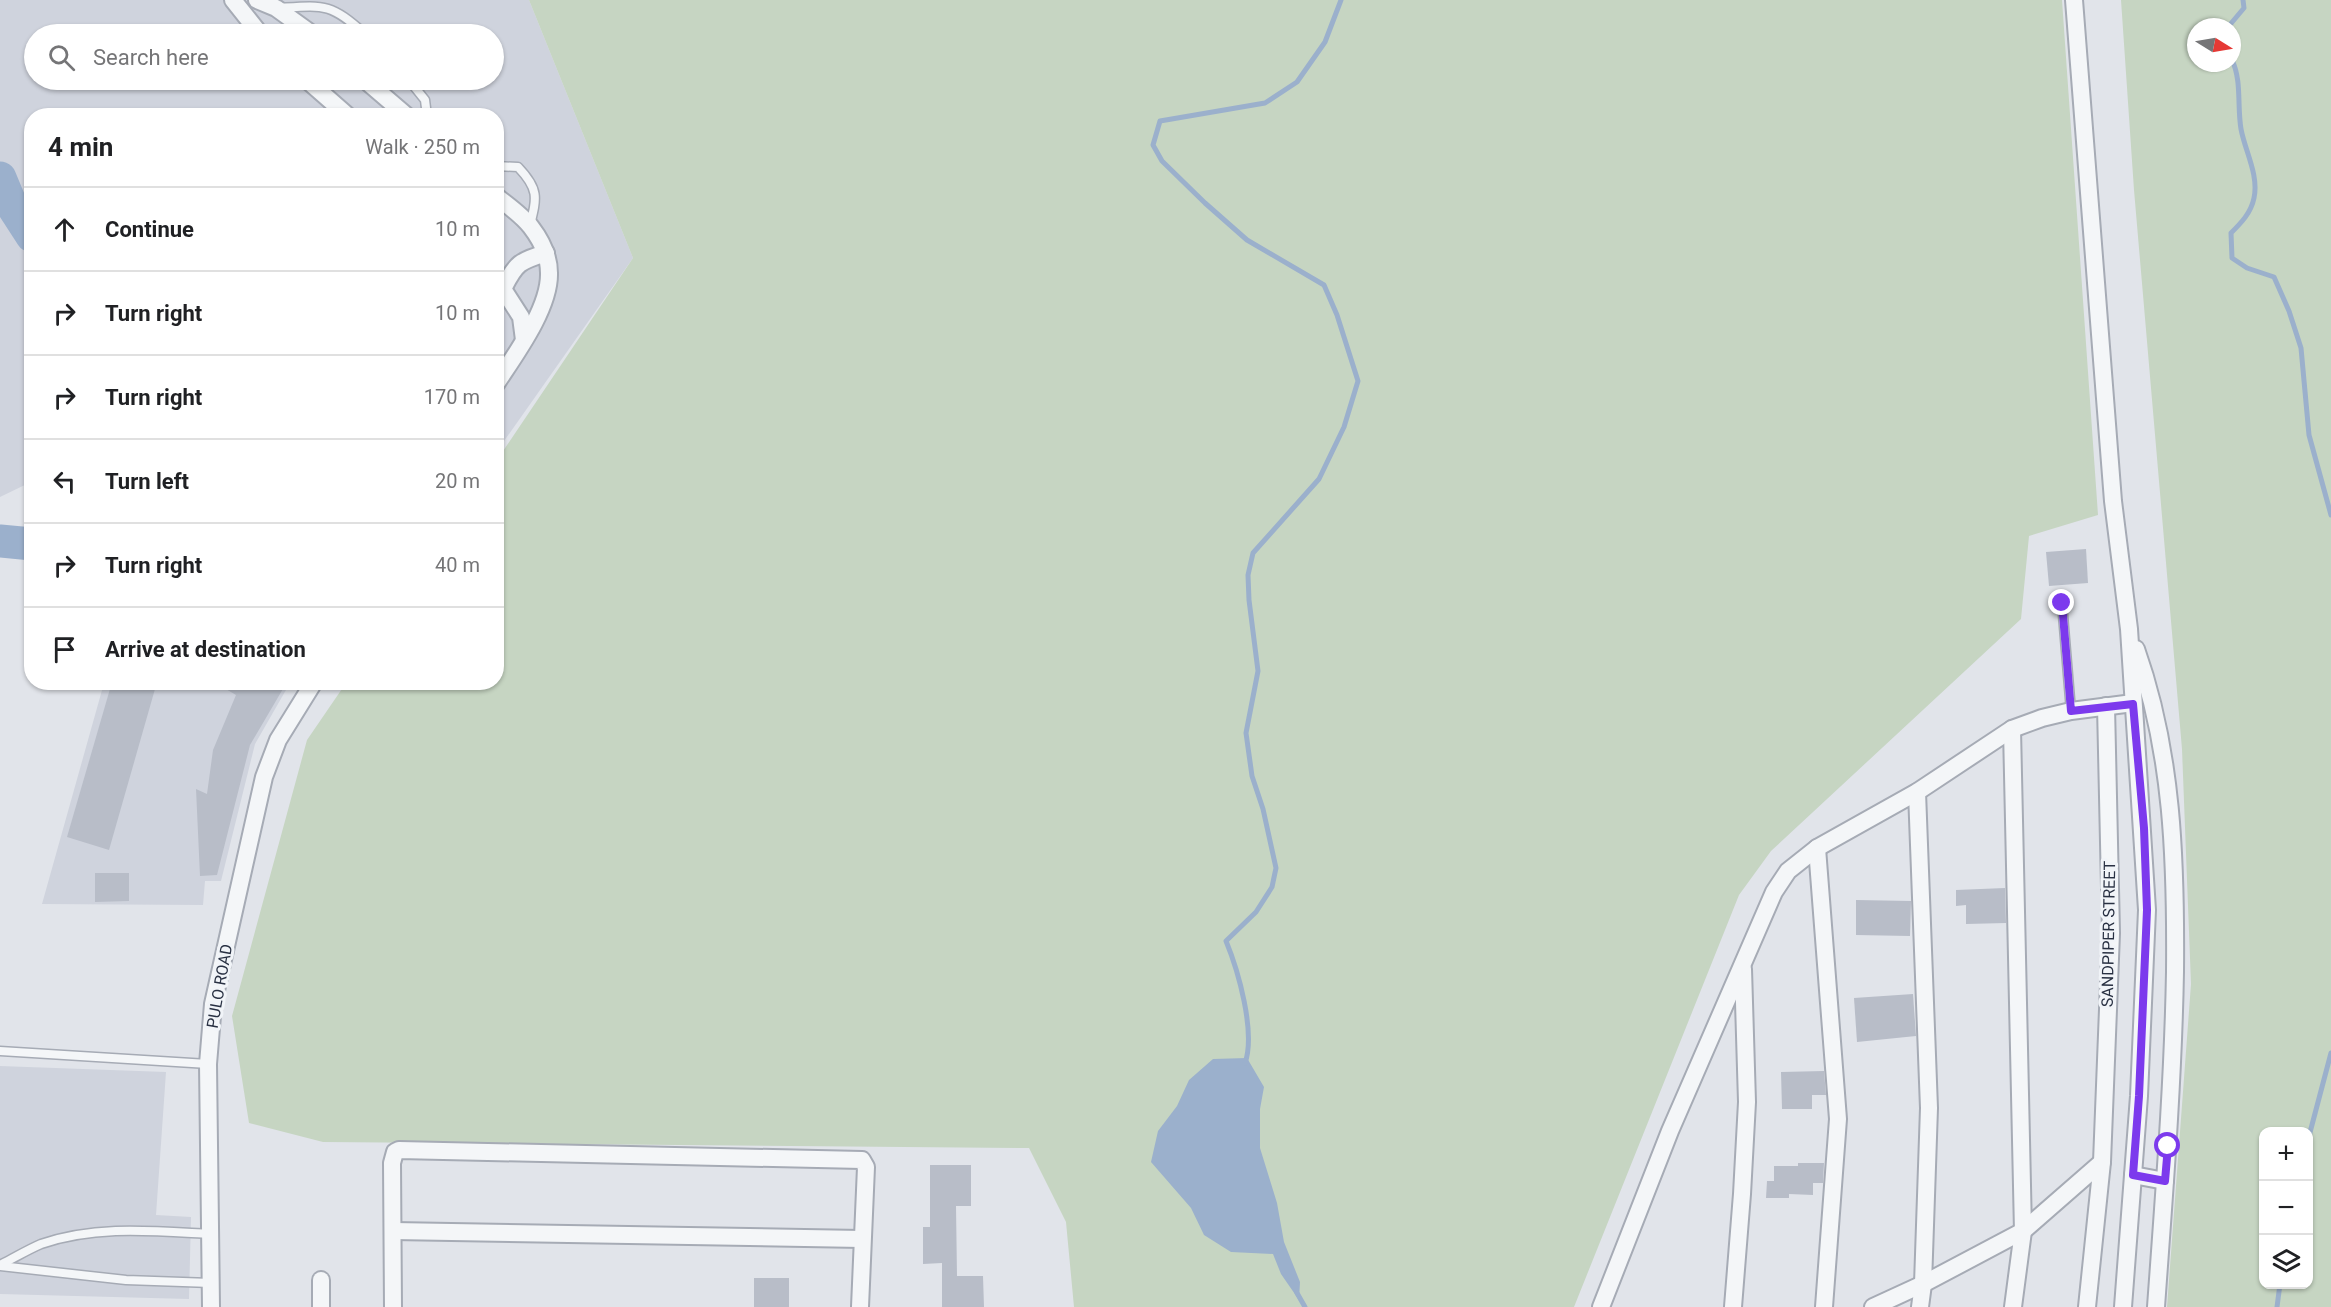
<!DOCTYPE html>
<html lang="en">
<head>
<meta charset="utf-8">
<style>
	body { margin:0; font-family:Roboto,sans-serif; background:#f6f6f6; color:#202124 }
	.controls { position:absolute; right:18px; bottom:18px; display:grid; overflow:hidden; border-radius:12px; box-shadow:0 2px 4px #0004 }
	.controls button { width:54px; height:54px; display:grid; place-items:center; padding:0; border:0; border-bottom:2px solid #e0e0e0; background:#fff; color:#202124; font:30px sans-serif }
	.compass { position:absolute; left:2187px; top:18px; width:54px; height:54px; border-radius:50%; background:#fff; box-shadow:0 2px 4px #0004; rotate:101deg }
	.stop { position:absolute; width:18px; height:18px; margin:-14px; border:4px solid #7c3aed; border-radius:50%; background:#fff }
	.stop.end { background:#7c3aed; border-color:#fff; box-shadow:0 2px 6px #0008 }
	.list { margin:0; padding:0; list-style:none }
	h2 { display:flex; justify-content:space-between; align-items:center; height:78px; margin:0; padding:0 24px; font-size:26px }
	h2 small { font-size:20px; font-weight:400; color:#757577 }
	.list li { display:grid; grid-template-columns:39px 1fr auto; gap:18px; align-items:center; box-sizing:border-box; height:84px; padding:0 24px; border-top:2px solid #e0e0e0 }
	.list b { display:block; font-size:22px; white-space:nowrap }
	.list em { font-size:20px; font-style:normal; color:#757577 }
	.icon { flex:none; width:33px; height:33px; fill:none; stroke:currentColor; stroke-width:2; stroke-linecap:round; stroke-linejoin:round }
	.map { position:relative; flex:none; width:2331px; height:1307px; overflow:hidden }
	.search { position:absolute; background:#fff; box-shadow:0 2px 4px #0004; left:24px; top:24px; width:480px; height:66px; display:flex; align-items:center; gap:15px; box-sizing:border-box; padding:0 21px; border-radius:33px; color:#757577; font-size:22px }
	.panel { position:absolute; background:#fff; box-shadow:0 2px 4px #0004; left:24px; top:108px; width:480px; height:582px; border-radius:24px }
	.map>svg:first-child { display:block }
</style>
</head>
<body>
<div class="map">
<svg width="2331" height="1307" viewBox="0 0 2331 1307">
	<rect width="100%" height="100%" fill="#e1e4ea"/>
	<g fill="#cfd3dd" fill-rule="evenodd">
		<path d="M0 0H529L633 258 497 451 496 116H32L31 482 0 497ZM34 34H494V80H34Z"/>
		<path d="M104 683H290L255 744 221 881H205L203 905 42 904Z"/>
		<path d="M0 1066 166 1072 156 1215 191 1217 189 1299 0 1294Z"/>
	</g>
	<g fill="#c6d5c2" fill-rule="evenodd">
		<path d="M529 0H2062L2098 515 2029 536 2021 619 1771 851 1739 895 1574 1307H1074L1066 1222 1029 1148 323 1142 249 1123 232 1016 307 740 346 683 496 682 497 460 633 258Z"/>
		<path d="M2121 0H2331V1307H2167L2191 984 2182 749 2134 190ZM2196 27H2232V63H2196ZM2264 1132H2308V1284H2264Z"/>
	</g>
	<path fill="#9bb0cc" d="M1247 1058 1264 1087 1260 1109V1148L1277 1203 1284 1242 1300 1282 1299 1300 1281 1274 1273 1254 1231 1252 1204 1235 1191 1208 1151 1162 1158 1131 1177 1106 1189 1080 1213 1059Z"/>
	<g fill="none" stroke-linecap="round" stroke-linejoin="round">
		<g stroke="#9bb0cc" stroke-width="5">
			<path d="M2228 27 2244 8 2243 0"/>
			<path d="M2232 60C2242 81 2237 106 2241 129 2245 151 2259 175 2254 198 2251 213 2241 223 2231 233L2232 258 2247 268 2274 277 2289 311 2301 348 2309 435 2331 515"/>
			<path d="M1245 1063C1256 1032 1238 970 1226 941L1256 912 1272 887 1276 868 1263 809 1252 776 1246 733 1258 671 1249 600 1248 575 1253 553 1319 479 1344 427 1358 381 1337 315 1324 285 1247 240 1205 203 1162 161 1153 145 1160 121 1265 103 1297 82 1325 42 1341 0"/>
			<path d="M2308 1140 2331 1053"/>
			<path d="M1297 1293 1305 1307"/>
			<path d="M2277 1307 2280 1284"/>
		</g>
		<g stroke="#9bb0cc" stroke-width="33">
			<path d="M0 178 10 202 32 236"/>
			<path d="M0 541 32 544"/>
		</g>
	</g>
	<g fill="#b8bdc8">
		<path d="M2086 549 2088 583 2049 586 2046 552Z"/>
		<path d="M112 682H157L109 850 67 837Z"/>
		<path d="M214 682H287L250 745 217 875 200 876 196 789 207 794 213 750 236 695Z"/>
		<path d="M95 873H129V901L95 902Z"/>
		<path d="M2005 888 2006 923 1966 924V905L1956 906V890Z"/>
		<path d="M1856 900 1911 901 1910 936 1856 935Z"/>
		<path d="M1913 994 1916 1036 1857 1042 1854 998Z"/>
		<path d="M1824 1071 1826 1095H1812V1109H1782L1781 1072Z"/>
		<path d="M1798 1163H1824L1823 1183H1813V1195L1789 1194V1198H1766L1767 1181H1774V1166H1798Z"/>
		<path d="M930 1165H971V1206H956L957 1276H983L984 1307H942V1263L923 1264V1227H930Z"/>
		<rect x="754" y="1278" width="35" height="29"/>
	</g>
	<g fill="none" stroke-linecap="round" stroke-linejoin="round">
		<defs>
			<g id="lane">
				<path d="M279 8C325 5 330 3 365 34"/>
				<path d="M409 80 425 100 427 116"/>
				<path d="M496 166 518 167C539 189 537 197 530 225"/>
				<path d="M2062 603 2071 711"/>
				<path d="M0 1051 208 1064"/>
				<path d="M0 1265C14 1258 27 1250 41 1244 96 1225 153 1231 210 1234"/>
				<path d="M0 1266 126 1280 211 1283"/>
			</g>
			<g id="street">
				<path d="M233 0 260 34"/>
				<path d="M257 0 276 8 312 34"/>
				<path d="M2074 0 2113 501 2129 629 2147 910 2139 1096 2123 1307"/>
				<path d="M307 80 348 116"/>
				<path d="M365 80 407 116"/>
				<path d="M496 196C507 205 522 215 531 227 541 240 549 256 549 273 550 308 515 355 496 384"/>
				<path d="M496 278 521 317 524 340"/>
				<path d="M504 287C516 263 520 261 546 253"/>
				<path d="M2136 649C2173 753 2176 862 2175 972 2173 1084 2164 1195 2156 1307"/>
				<path d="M2012 729 2023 1231 2013 1307"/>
				<path d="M1917 792 1929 1108 1923 1284 1920 1307"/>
				<path d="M1817 848 1838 1119 1824 1307"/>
				<path d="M2133 1175 2165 1181"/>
				<path d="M393 1231 862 1239"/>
				<path d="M211 1307 208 1064 213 1004 264 777 278 740 314 682"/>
				<path d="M321 1307V1280"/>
				<path d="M393 1307 392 1163 395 1152 399 1150 862 1160 866 1167 860 1307"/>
				<path d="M1601 1307 1670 1131 1774 892 1788 871 1817 848 1917 792 2012 729 2042 718 2071 711 2133 703"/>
				<path d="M1733 1307 1742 1194 1747 1102 1743 969"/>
				<path d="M1873 1307 1923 1284 2023 1231 2102 1162"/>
				<path d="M2087 1307 2102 1162 2111 933 2106 706"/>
			</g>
		</defs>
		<use href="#lane" stroke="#a6abb5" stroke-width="11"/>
		<use href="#street" stroke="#a6abb5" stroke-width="20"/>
		<use href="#lane" stroke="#f4f6f8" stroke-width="8"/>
		<use href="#street" stroke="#f4f6f8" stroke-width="16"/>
	</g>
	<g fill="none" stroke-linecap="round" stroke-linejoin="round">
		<path stroke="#7c3aed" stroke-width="8" d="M2062 603 2071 711 2133 704 2144 828 2147 910 2139 1096 2133 1175 2165 1181 2168 1146"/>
	</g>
	<g text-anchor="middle" stroke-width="6" stroke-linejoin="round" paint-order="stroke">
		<g font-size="16" fill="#293143" stroke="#f1f4f8">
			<text transform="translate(2108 934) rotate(-89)" y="6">SANDPIPER STREET</text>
			<text transform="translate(219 986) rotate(-80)" y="6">PULO ROAD</text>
		</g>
	</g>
</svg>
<div class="controls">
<button>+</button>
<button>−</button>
<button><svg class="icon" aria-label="layers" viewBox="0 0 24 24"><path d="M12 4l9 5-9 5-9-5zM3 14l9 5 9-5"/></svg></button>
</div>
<svg class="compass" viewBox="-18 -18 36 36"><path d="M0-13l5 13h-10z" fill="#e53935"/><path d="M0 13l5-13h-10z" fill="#757577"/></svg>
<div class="stop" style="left:2168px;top:1146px"></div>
<div class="stop end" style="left:2062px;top:603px"></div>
<div class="search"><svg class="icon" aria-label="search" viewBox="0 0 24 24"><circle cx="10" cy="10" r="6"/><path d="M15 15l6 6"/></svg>Search here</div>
<section class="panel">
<h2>4 min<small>Walk · 250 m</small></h2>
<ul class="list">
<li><svg class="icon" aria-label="ahead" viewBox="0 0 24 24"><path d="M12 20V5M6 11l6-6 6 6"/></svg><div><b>Continue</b></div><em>10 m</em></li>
<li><svg class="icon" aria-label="right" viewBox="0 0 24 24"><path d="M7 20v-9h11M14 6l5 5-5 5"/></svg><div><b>Turn right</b></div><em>10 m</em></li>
<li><svg class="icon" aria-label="right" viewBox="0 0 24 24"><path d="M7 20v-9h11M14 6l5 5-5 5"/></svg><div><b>Turn right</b></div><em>170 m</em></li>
<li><svg class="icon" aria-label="left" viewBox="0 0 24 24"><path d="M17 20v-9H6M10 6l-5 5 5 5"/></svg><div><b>Turn left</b></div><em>20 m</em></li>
<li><svg class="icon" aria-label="right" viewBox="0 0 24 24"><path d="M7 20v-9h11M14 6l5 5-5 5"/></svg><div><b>Turn right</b></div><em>40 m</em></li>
<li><svg class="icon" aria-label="arrive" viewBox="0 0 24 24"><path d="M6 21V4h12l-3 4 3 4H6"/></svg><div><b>Arrive at destination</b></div></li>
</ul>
</section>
</div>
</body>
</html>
